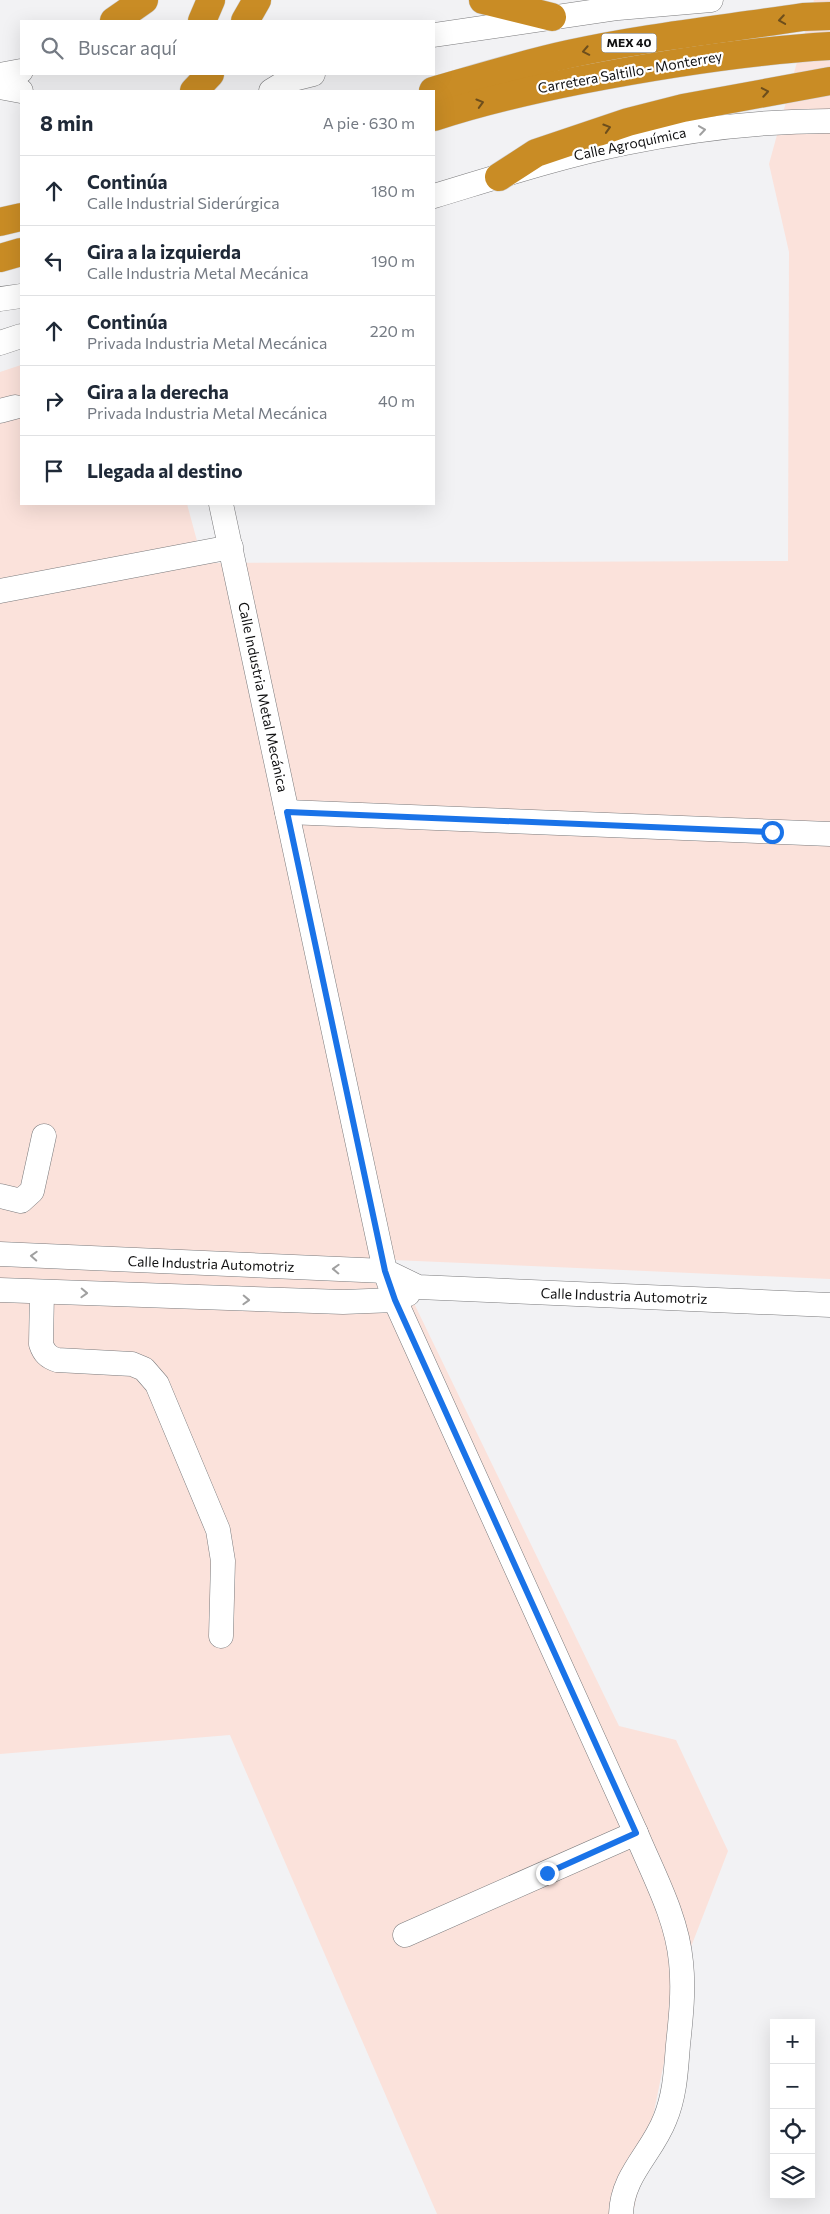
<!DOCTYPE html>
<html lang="es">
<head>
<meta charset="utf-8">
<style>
	body { margin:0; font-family:Commissioner,sans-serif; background:#f6f6f7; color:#1f2937 }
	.controls { position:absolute; right:15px; bottom:15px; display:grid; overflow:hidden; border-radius:0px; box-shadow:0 5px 20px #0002 }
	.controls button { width:45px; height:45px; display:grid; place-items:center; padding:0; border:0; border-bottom:1px solid #e0e1e3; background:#fff; color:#1f2937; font:25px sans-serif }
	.stop { position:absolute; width:15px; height:15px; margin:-11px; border:4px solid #1a73e8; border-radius:50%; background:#fff }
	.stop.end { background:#1a73e8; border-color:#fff; box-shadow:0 1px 5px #0008 }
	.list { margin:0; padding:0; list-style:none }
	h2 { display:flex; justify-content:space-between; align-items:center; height:65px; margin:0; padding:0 20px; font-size:21px }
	h2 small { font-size:16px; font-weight:400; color:#747a83 }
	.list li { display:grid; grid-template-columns:32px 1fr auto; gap:15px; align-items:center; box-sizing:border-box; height:70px; padding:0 20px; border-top:1px solid #e0e1e3 }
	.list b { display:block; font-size:19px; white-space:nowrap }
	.list p { margin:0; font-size:16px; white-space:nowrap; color:#747a83 }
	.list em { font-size:16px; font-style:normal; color:#747a83 }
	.icon { flex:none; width:28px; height:28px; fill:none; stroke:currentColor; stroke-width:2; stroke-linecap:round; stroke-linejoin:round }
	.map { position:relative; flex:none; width:830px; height:2214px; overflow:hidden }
	.search { position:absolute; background:#fff; box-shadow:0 5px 20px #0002; left:20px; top:20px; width:415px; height:55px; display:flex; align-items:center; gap:12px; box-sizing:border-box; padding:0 18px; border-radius:0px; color:#747a83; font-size:19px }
	.panel { position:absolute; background:#fff; box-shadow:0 5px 20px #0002; left:20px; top:90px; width:415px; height:415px; border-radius:0px }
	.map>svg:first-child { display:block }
</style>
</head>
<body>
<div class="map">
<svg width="830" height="2214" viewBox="0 0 830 2214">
	<rect width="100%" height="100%" fill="#f2f2f4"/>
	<path fill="#fbe2db" d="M814 0H830V1279L393 1260 619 1726 676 1740 728 1851 684 1965 633 2214H437L230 1735 0 1754V372L21 365V504H187L203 563 788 561 789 252 769 164Z"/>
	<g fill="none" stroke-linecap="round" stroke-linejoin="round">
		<defs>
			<g id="minor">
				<path d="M434 35 618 8 711 0"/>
				<path d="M0 75 21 71"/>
				<path d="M0 87 21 91"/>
				<path d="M271 91 289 80 313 74"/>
				<path d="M434 196C497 177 561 156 625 143 693 129 761 121 830 121"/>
				<path d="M0 299 21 296"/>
				<path d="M0 343 21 336"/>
				<path d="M0 411 15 407"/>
				<path d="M221 504 385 1271 395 1300 636 1833C653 1874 677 1917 681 1962 684 1989 681 2017 678 2045 676 2070 675 2095 665 2119 652 2153 622 2175 621 2214"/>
				<path d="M0 591 231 547"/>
				<path d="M287 812 830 834"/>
				<path d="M0 1196 21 1201 32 1191 44 1136"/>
				<path d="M0 1254 385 1271 418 1287 830 1305"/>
				<path d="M0 1290 343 1302 395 1300 408 1294"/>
				<path d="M42 1292 41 1344C44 1353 48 1357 57 1360L132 1364 144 1369 157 1384 218 1530 223 1561 221 1636"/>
				<path d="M405 1935 636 1833"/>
			</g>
			<g id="highway">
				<path d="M483 0 552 17"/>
				<path d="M114 21 144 0"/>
				<path d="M202 21 211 0"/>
				<path d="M245 21 257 0"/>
				<path d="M194 91 210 74"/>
				<path d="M433 91C478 78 523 64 569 54 646 37 725 29 803 17L830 16"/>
				<path d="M434 117C482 101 531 90 581 80 664 64 746 51 830 46"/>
				<path d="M499 177 536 153 628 122 683 108 830 81"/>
				<path d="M0 222 21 217"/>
				<path d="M0 258 21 252"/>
			</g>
		</defs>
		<use href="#minor" stroke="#7a7a7c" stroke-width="25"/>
		<use href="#highway" stroke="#cfcfd0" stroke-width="29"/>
		<use href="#minor" stroke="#fff" stroke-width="24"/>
		<use href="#highway" stroke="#c98c25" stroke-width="28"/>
	</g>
	<defs><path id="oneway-chevron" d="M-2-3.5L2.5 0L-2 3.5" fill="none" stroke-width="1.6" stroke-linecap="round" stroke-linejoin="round" transform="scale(1.25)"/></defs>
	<g stroke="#6d4e1c">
		<use href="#oneway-chevron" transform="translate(782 20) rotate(171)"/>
		<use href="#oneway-chevron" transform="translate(586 51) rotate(169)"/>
		<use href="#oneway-chevron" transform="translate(765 92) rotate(-10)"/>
		<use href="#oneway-chevron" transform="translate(480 103) rotate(-16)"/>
		<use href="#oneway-chevron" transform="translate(607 128) rotate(-17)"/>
	</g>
	<g stroke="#a0a0a0">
		<use href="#oneway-chevron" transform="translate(702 130) rotate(-8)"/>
		<use href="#oneway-chevron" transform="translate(34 1256) rotate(-177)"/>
		<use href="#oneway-chevron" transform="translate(336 1269) rotate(-178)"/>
		<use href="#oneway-chevron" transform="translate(84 1293) rotate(2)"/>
		<use href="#oneway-chevron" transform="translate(246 1300) rotate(2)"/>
	</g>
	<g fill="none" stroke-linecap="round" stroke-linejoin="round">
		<path stroke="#1a73e8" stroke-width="6" d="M547 1873 636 1833 395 1300 385 1271 287 812 772 832"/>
	</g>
	<g text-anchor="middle" stroke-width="4.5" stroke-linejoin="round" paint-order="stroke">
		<rect fill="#fff" stroke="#585859" stroke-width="1" x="601.5" y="33.5" width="55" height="19" rx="4"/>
		<g font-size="12" font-weight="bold" fill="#111112">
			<text x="629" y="47">MEX 40</text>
		</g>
		<g font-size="14" fill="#111112" stroke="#fff">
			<text transform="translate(630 72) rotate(-10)" y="5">Carretera Saltillo - Monterrey</text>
			<text transform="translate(630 144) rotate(-12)" y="5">Calle Agroquímica</text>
			<text transform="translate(263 697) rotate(78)" y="5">Calle Industria Metal Mecánica</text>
			<text transform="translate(211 1264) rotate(2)" y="5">Calle Industria Automotriz</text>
			<text transform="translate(624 1296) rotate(2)" y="5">Calle Industria Automotriz</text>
		</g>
	</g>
</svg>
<div class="controls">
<button>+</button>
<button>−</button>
<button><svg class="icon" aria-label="locate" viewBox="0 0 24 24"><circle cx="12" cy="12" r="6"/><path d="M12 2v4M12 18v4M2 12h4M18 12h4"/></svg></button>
<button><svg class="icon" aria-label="layers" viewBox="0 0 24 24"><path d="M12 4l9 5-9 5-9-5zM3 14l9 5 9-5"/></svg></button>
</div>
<div class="stop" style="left:772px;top:832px"></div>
<div class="stop end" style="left:547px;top:1873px"></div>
<div class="search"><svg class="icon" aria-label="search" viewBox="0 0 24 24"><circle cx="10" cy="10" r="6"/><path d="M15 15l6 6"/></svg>Buscar aquí</div>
<section class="panel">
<h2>8 min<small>A pie · 630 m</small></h2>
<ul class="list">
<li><svg class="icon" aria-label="ahead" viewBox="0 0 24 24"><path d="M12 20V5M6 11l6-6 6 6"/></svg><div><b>Continúa</b><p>Calle Industrial Siderúrgica</p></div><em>180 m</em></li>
<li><svg class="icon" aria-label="left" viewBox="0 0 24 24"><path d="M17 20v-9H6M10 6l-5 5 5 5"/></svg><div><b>Gira a la izquierda</b><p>Calle Industria Metal Mecánica</p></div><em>190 m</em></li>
<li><svg class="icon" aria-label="ahead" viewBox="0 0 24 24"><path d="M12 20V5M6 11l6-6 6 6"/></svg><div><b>Continúa</b><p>Privada Industria Metal Mecánica</p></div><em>220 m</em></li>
<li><svg class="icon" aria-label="right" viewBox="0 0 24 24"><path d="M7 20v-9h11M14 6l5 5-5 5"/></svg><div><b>Gira a la derecha</b><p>Privada Industria Metal Mecánica</p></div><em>40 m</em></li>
<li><svg class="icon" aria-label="arrive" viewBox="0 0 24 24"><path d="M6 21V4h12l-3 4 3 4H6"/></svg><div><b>Llegada al destino</b></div></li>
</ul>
</section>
</div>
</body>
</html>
